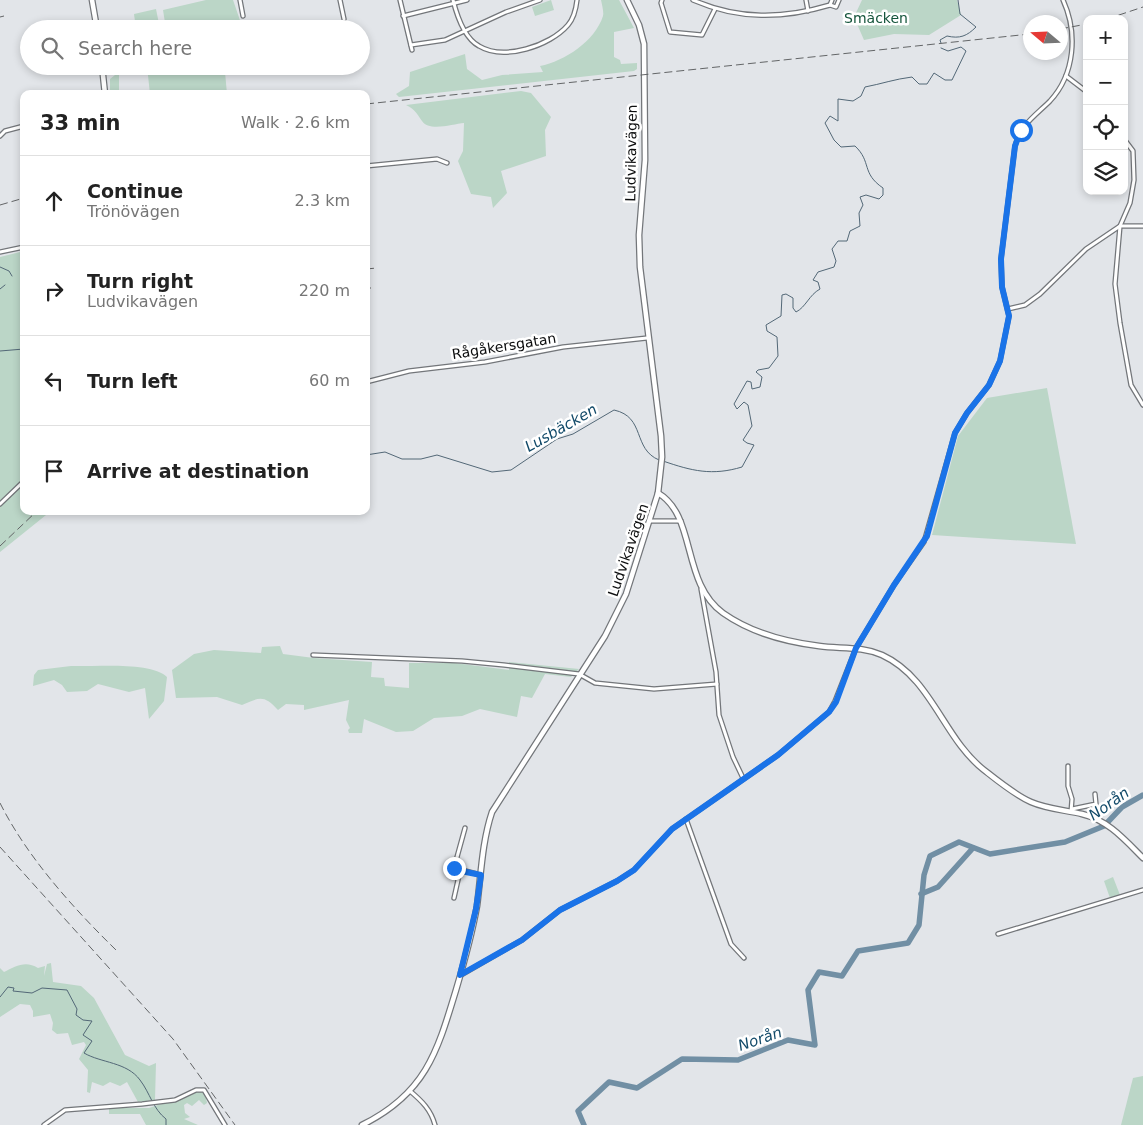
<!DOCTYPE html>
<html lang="en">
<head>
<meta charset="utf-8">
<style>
	body { margin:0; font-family:"DejaVu Sans",sans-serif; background:#f6f6f6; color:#222 }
	.controls { position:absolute; right:15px; top:15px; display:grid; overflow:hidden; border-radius:10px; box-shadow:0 2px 8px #0003 }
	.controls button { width:45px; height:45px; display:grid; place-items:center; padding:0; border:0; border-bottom:1px solid #e0e0e0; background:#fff; color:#222; font:25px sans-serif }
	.compass { position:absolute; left:1023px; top:15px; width:45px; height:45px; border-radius:50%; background:#fff; box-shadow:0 2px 8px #0003; rotate:289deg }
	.stop { position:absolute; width:15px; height:15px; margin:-11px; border:4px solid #1a73e8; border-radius:50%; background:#fff }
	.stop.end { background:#1a73e8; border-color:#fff; box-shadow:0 1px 5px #0008 }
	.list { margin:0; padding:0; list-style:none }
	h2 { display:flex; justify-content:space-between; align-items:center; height:65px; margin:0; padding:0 20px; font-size:21px }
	h2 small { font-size:16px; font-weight:400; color:#767676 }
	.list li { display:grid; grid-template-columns:32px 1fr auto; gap:15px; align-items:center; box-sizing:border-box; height:90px; padding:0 20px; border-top:1px solid #e0e0e0 }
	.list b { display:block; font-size:19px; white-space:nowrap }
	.list p { margin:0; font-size:16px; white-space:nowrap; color:#767676 }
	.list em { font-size:16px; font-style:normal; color:#767676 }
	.icon { flex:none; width:28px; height:28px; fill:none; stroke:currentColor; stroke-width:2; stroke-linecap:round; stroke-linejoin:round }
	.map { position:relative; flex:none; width:1143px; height:1125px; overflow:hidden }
	.search { position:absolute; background:#fff; box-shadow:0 2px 8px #0003; left:20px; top:20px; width:350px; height:55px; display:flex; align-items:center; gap:12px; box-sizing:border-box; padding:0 18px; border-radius:28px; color:#767676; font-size:19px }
	.panel { position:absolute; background:#fff; box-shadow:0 2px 8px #0003; left:20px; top:90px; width:350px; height:425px; border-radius:10px }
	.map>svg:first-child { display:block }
</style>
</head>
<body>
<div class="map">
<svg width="1143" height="1125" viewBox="0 0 1143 1125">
	<rect width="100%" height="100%" fill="#e2e5e9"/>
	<g fill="#bbd6c7">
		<path d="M206 0H233L243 29H166L163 10Z"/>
		<path d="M551 0 554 10 535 16 532 7Z"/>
		<path d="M601 0H619L634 28 614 32V57L620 60 621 64 637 63V69L634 71 399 97 396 94 409 86 410 72 465 54 467 69 482 80 502 75 543 72 540 66C565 61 595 41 603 16 604 12 602 5 601 0Z"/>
		<path d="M862 0H957L961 15 929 35 894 34 864 40 854 17Z"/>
		<path d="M156 9 160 29H136L134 14Z"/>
		<path d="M114 66H119V94L110 92V79L115 75Z"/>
		<path d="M147 66H217L225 72 227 94H150Z"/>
		<path d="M521 91 531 93 551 117 545 130 546 156 501 171 507 193 493 208 491 197 471 194 458 161 463 151 464 123C453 124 429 132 422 121 416 113 416 110 406 105Z"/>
		<path d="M24 251V511H51L0 552V257Z"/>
		<path d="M1047 388 1076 544 932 535 958 436 987 398Z"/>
		<path d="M280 646 283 654 314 658 372 662 371 677 384 678 385 686 409 688V663H455L509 670V662L579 669 571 677 545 674 532 698 521 696 517 717 480 709 462 716 434 718 413 731 396 732 364 719 362 733H349L348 730 350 728 346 720 349 700 304 710V705L286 704 278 710C264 695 260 697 242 705L217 697 176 698 172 670 194 654 214 650 261 653 262 647Z"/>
		<path d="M71 666C94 667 151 661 167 677L164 701 149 719 145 688 129 692 98 684 87 691 67 692 62 685 54 680 33 686 34 675 38 670Z"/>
		<path d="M1113 877 1120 895 1110 898 1104 881Z"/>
		<path d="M51 963 53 982 81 986 94 998 125 1055 149 1066 156 1063 155 1100 138 1102 127 1082 120 1086 110 1082 103 1086 92 1082 90 1093 87 1092 88 1070 79 1059 86 1045 84 1042 72 1045 68 1033 57 1034 52 1030 53 1023 50 1014 33 1017V1011L30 1005 20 1004 0 1017V968L4 972C15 966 26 960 38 968L45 966 44 976 47 964Z"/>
		<path d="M1143 1076V1125H1121L1133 1078Z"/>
		<path d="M199 1091 205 1094 207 1103 204 1105 199 1100 192 1106 187 1103 184 1105 185 1113 190 1117 184 1119 198 1125H146L140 1114H109V1108H149Z"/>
	</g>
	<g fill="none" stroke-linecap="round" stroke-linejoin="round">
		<g stroke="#536877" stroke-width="1">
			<path d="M941 43 940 40 947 36C960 39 967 36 976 27L960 14 958 0"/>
			<path d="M0 267 9 271 12 276"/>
			<path d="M0 289 5 285"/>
			<path d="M0 351 24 349"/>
			<path d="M366 455 385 452 402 459H421L437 455 492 472 511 470 557 439 573 434 614 410C646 417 632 449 659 460"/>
			<path d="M663 461C692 471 712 476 742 467L754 445 747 443 743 440 752 426 748 405 744 402 737 409 734 404 747 381 751 382 752 389 760 387 762 377 756 372 758 370 769 368 778 356 777 337 767 331 766 325 781 316 782 295 786 294 793 298V308L796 312C806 307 809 295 820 289L818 282 813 280 818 272 834 267 836 261 832 249 838 241H847L850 231 860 226 859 213 863 205 860 197 866 195 879 199 883 195V188C861 173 872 162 855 146L841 147 834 140 825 123 830 116 838 121V99L853 101 861 96 865 87C881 84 895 79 912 77L919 84H927L934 73 945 80H952L966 51 961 47 948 51 941 48"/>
			<path d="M0 997 8 987 14 988 13 991 32 993 42 988 67 990 77 1009 76 1015 83 1020 92 1021 83 1035 92 1041 84 1053C101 1063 127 1062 140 1080 150 1093 153 1109 166 1119V1125"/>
		</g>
		<g stroke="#718fa4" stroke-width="5.5">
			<path d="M921 894 938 887 973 848"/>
			<path d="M584 1125 578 1111 609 1082 637 1088 682 1059 738 1060 788 1040 815 1045 808 990 819 972 842 976 858 951 908 943 919 925 924 875 930 856 959 842 990 854 1065 842 1104 826 1122 807 1143 795"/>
		</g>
		<defs>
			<g id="street">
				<path d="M240 0 243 16"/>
				<path d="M340 0 344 19"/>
				<path d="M400 0 412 50"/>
				<path d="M453 0C457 16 464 38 479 46 504 61 550 46 568 25 574 18 576 9 577 0"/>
				<path d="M662 0 661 3 670 32 702 35 715 9"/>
				<path d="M693 0C739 20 783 19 830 5L836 7 839 0"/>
				<path d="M806 0 808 11"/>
				<path d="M830 5 832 0"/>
				<path d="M403 16 467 0"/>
				<path d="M411 45 445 40 506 12 540 0"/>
				<path d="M1066 76 1087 92"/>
				<path d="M0 136 5 131 24 126"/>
				<path d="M366 166 437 159 447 163"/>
				<path d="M1143 226H1120L1115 284 1120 323 1131 385 1143 405"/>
				<path d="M0 252 24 247"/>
				<path d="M1008 309 1025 305 1040 294 1086 249 1120 226 1130 203 1134 180 1133 151 1124 139"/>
				<path d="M366 382 409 371 485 362 563 347 647 338"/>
				<path d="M0 504 24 481"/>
				<path d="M650 521H681"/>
				<path d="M701 589 716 672 719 715 733 757 743 778"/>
				<path d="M313 655 462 661 504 665 579 674 595 683 654 689 717 684"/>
				<path d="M1068 766V786L1072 799 1071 812"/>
				<path d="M1072 809 1096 804 1095 794"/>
				<path d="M686 819 731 944 744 958"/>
				<path d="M465 828 454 868 481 875"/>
				<path d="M454 898 460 871"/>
				<path d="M998 934 1143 890"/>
				<path d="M461 975 522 940 560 910 617 881 634 870 672 829 778 755 829 712 835 701 856 648 894 585 924 542 955 433 967 413 989 385 1000 361 1009 316 1002 287 1001 259 1015 146C1020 125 1036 115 1050 101 1075 74 1078 33 1063 0"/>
				<path d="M410 1091C422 1101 431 1110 435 1125"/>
				<path d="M44 1125 65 1110 142 1104 175 1100 196 1090H204L225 1125"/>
			</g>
			<g id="secondary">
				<path d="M92 0 97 29"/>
				<path d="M102 66 105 94"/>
				<path d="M658 493C697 516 681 583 723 613 750 632 786 642 819 646 840 649 861 646 882 655 932 678 943 738 984 770 998 781 1015 795 1031 802 1047 809 1065 810 1082 814 1108 820 1125 840 1143 858"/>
				<path d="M362 1125C425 1094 437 1053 456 990 464 963 472 934 477 906 481 875 482 842 492 812L605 636 626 594 658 493 662 457 661 436 640 267 639 235 645 160 644 44 639 25 627 0"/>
			</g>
		</defs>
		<use href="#street" stroke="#73767a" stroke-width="5.5"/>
		<use href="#secondary" stroke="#73767a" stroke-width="7"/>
		<use href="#street" stroke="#fff" stroke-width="3"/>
		<use href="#secondary" stroke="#fff" stroke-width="4.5"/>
		<g stroke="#636567" stroke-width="1" stroke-dasharray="8 4" stroke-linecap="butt">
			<path d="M0 17 4 16"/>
			<path d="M1107 19 1143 7"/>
			<path d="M1060 29 1087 24"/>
			<path d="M366 104 1030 34"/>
			<path d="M0 205 24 198"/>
			<path d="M366 269 377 268"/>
			<path d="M366 277H369"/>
			<path d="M366 288H371"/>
			<path d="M0 546 37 511"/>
			<path d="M0 803C27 857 73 908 116 950"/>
			<path d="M0 847 173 1039 235 1125"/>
		</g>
	</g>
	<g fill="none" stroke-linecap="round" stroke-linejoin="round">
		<path stroke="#1a73e8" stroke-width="6" d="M454 868 456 870 481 875 476 909 460 975 522 940 560 910 617 881 634 870 672 829 778 755 829 712 836 702 856 648 894 585 927 536 955 433 967 413 989 385 1000 361 1009 316 1002 287 1001 259 1015 146 1021 130"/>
	</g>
	<g text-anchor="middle" stroke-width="5" stroke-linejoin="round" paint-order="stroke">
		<g font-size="14" fill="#14543b" stroke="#fff">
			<text x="876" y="23">Smäcken</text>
		</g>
		<g font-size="14" fill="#0d0e0f" stroke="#fff">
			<text transform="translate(631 153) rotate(-89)" y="5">Ludvikavägen</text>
			<text transform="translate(504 346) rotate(-9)" y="5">Rågåkersgatan</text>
			<text transform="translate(628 550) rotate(-71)" y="5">Ludvikavägen</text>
		</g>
		<g font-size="15" font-style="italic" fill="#124a69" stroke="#fff">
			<text transform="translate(561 428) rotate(-30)" y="5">Lusbäcken</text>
			<text transform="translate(1109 804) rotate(-35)" y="5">Norån</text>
			<text transform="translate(760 1039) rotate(-19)" y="5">Norån</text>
		</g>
	</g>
</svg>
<div class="controls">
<button>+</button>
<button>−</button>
<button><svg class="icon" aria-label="locate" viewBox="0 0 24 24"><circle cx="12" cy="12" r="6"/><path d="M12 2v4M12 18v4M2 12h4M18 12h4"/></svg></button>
<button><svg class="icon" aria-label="layers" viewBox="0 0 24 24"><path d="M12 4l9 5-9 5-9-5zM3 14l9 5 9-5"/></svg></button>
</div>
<svg class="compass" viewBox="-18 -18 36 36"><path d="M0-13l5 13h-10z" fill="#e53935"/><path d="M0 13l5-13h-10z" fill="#767676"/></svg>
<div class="stop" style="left:1021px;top:130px"></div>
<div class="stop end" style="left:454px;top:868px"></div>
<div class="search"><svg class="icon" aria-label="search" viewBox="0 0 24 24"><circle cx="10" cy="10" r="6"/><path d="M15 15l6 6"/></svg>Search here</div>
<section class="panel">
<h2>33 min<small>Walk · 2.6 km</small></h2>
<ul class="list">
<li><svg class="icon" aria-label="ahead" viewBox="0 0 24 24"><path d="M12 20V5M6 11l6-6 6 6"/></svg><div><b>Continue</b><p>Trönövägen</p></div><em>2.3 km</em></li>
<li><svg class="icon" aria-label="right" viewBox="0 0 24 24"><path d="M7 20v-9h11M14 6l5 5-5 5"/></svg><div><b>Turn right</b><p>Ludvikavägen</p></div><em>220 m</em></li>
<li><svg class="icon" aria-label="left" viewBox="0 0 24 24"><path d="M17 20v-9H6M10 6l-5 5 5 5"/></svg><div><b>Turn left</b></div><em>60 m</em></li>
<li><svg class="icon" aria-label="arrive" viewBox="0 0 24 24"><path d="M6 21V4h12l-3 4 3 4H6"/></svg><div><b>Arrive at destination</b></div></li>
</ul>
</section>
</div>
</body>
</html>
